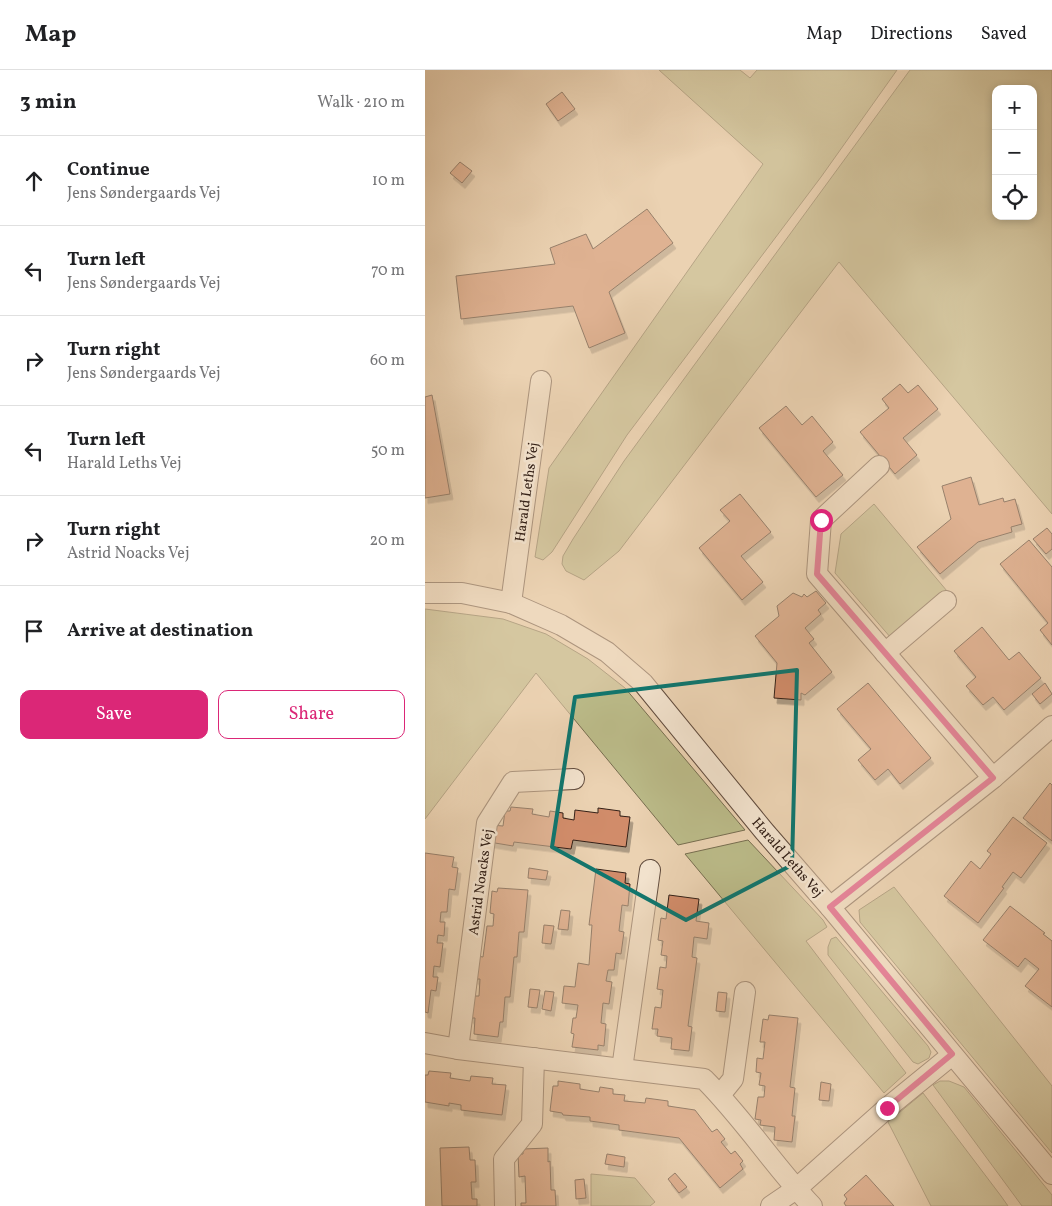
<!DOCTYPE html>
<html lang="en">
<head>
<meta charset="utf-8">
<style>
	body { margin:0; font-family:Vollkorn,serif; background:#f6f6f6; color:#202124 }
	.controls { position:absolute; right:15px; top:15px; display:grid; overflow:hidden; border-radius:10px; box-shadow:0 2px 8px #0003 }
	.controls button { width:45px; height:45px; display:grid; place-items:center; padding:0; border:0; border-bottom:1px solid #e0e0e0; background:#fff; color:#202124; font:25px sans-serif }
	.stop { position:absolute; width:15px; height:15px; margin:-11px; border:4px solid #db2777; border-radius:50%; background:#fff }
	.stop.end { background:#db2777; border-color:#fff; box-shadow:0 1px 5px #0008 }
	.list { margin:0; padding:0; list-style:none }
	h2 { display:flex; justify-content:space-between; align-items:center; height:65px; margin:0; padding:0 20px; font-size:21px }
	h2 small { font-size:16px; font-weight:400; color:#757577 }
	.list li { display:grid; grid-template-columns:32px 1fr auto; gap:15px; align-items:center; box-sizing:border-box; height:90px; padding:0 20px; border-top:1px solid #e0e0e0 }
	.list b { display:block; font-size:19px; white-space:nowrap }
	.list p { margin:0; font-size:16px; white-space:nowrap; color:#757577 }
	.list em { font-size:16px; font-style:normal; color:#757577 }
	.actions { display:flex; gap:10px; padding:15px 20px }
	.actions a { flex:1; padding:11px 0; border:1px solid #db2777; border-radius:10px; text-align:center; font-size:18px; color:#db2777 }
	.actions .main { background:#db2777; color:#fff }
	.icon { flex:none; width:28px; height:28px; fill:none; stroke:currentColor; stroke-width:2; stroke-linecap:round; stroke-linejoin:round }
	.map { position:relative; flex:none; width:627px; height:1136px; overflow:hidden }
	header { display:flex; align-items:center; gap:30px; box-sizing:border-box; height:70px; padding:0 25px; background:#fff; border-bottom:1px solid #e0e0e0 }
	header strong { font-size:24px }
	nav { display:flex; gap:28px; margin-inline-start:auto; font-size:18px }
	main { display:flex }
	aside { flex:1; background:#fff }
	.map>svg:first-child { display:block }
</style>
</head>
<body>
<header>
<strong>Map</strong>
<nav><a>Map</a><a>Directions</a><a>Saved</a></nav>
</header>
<main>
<aside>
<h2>3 min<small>Walk · 210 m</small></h2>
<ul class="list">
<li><svg class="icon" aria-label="ahead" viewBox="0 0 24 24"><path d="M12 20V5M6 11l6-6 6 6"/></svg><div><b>Continue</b><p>Jens Søndergaards Vej</p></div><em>10 m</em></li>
<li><svg class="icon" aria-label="left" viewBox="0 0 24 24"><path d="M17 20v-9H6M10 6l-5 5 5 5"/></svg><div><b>Turn left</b><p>Jens Søndergaards Vej</p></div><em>70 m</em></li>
<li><svg class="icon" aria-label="right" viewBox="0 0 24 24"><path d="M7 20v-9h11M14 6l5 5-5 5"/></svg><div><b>Turn right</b><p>Jens Søndergaards Vej</p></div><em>60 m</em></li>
<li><svg class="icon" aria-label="left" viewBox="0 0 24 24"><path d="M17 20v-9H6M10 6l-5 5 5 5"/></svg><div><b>Turn left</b><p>Harald Leths Vej</p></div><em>50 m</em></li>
<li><svg class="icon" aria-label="right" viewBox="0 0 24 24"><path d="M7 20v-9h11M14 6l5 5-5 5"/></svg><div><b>Turn right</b><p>Astrid Noacks Vej</p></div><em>20 m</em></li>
<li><svg class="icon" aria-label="arrive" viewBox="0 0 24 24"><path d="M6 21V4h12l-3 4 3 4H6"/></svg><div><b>Arrive at destination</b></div></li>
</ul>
<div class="actions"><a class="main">Save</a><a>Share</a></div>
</aside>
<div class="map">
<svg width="627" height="1136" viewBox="0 0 627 1136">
	<defs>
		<filter id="shadow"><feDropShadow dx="3" dy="5.5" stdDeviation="0" flood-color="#0004"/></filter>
	</defs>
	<rect width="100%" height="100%" fill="#ebd2b2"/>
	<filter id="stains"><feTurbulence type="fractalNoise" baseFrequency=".004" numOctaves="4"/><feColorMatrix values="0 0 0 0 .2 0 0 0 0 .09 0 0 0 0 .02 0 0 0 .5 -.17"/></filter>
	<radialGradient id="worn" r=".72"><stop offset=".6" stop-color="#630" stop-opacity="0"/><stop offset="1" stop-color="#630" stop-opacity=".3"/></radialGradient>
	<g fill="#bbbb89" stroke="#776e50" fill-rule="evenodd">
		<path d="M234 0H315L325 8 332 0H472L396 107 202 365 127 482 118 490 110 487 124 398 338 94Z"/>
		<path d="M485 0H627V444L414 192 194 481 159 510 141 501 137 494 138 486 148 469 199 391ZM571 19H608V146H571Z"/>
		<path d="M449 434 522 521 466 568 410 503 416 464Z"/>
		<path d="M0 539 78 549 121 564 163 589 200 618 320 760 253 775 111 603 0 749Z"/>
		<path d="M323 770 398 850 402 857 381 871 481 1003 459 1023 260 784Z"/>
		<path d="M469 817 627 1016V1083L435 852 434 840Z"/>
		<path d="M411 867 503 976 506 982 504 988 493 994 488 992 403 885V877L406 869Z"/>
		<path d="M515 1011H524L539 1017 627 1125V1136H597L508 1015Z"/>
		<path d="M498 1023 576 1126 583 1136H506L463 1052Z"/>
		<path d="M166 1104 210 1108 230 1132 225 1136H166Z"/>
	</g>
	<g fill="#d18c6b" stroke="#332017" filter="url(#shadow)">
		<path d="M137 22 150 39 133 51 121 34Z"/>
		<path d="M35 92 47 101 37 113 25 103Z"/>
		<path d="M222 139 248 173 184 222 200 263 164 278 148 236 36 249 31 206 130 194 125 178 161 164 168 179Z"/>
		<path d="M475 314 483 323 493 315 513 339 478 368 492 385 470 404 435 362 464 338 457 329Z"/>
		<path d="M7 325 25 424 0 428V327Z"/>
		<path d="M361 336 377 355 387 346 408 372 398 381 418 405 391 427 334 358Z"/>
		<path d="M546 407 554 435 578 428 579 432 590 429 597 454 586 457 587 462 553 472 515 504 492 477 526 449 517 416Z"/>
		<path d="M315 424 346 462 316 486 338 512 317 530 274 478 305 451 295 440Z"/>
		<path d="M622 458 627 464V479L621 484 608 469Z"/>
		<path d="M604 470 627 497V575L615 560 623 553 575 494Z"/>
		<path d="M391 521 401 533 393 540 396 544 380 558 389 569 384 573 407 602 380 625 376 623V630L349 628 352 593 330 566 354 546 352 536 368 523 377 527 379 524 382 527Z"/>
		<path d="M557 557 584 590 594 582 616 608 579 640 568 627 558 635 541 616 551 607 529 581Z"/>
		<path d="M443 613 506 688 475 714 463 699 450 710 433 690 446 679 412 639Z"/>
		<path d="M620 613 627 624 615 634 607 624Z"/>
		<path d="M625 713 627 715V771L598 748Z"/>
		<path d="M86 737 108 739 107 744 124 747 125 741 138 743V748L149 750 150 740 173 743V738L195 741V746L205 747 201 777 148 770 146 779 89 772 88 776 64 772 66 755 78 756 80 741H85Z"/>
		<path d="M588 747 622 773 596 808 588 802 577 817 579 818 553 853 519 826 546 791 555 799 566 784 562 781Z"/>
		<path d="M0 783 29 787 27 797 33 798 30 820 24 819 22 842H16L15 852H20L19 866 13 865 12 873H18L15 897 9 896 8 907H13L11 921 6 920 3 943 0 942Z"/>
		<path d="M104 798 123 801 121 810 103 808Z"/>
		<path d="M171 799 201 803 200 813 205 814 203 836 197 835 194 861 199 862 196 884 191 883 189 900H183L181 911 187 912 184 934 178 933 176 953 181 954 179 976 173 975V980L147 977 149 964 146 963 148 948H151L153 935 137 933 139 916 150 917 153 893 164 895 167 855H164Z"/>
		<path d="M73 818 103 820 99 862H94L92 887H89L85 927H80L78 952H75L73 967 49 964 50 948H45L47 926H54L55 909H50L52 886 58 887 62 856H68L69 844 65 843 67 821 72 822Z"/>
		<path d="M244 825 274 829 271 851 284 853 282 869 269 867 267 887 272 888 263 956 267 957 264 981 246 979 247 968 232 966 233 959H227L230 937 236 938 238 920 232 919 235 897 241 898 242 886 236 885 238 871 233 870 236 848 241 849Z"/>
		<path d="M585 836 620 863 618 864 627 871V937L600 916 614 899 600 888 593 897 558 870Z"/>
		<path d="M136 840 145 841 143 860 133 859Z"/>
		<path d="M119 855 129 856 126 874 117 873Z"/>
		<path d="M105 919 115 920 112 938 103 937Z"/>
		<path d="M120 921 129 922 126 941 117 939Z"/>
		<path d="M293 922 302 923 300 942 291 941Z"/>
		<path d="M344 945 373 948 365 1017 370 1018 367 1046H370L367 1072 349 1070 350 1057 335 1055 336 1050 330 1049 333 1027H339L340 1016 334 1015 336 1003 331 1002 332 988 338 989 340 972H335L338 949 343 950Z"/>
		<path d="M4 1001 26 1003 25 1008 45 1011 46 1006 68 1008 67 1014 81 1015 77 1045 36 1040V1035L24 1033V1036L0 1032V1005H3Z"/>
		<path d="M133 1011 155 1014V1019L174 1022 175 1017 188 1019V1024L200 1025 199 1031 220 1033 221 1028 243 1031V1036L270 1040 287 1062 292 1059 300 1069 296 1072 306 1084 310 1081 318 1091 315 1094 318 1099 295 1118 254 1068 194 1060V1055L165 1051V1047L138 1045 137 1043 125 1041 128 1016H133Z"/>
		<path d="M396 1012 406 1014 404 1031 394 1030Z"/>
		<path d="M44 1077 45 1090H50L51 1112H46L47 1129H52V1136H17L15 1078Z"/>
		<path d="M123 1078V1092L125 1091 126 1120H130L131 1136H96V1133H101L100 1106 94 1107 93 1084H98V1079Z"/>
		<path d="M182 1084 200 1087 199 1097 180 1094Z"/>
		<path d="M250 1103 262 1117 254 1123 243 1109Z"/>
		<path d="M441 1105 469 1136H421L419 1133 422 1129 419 1125Z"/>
		<path d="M159 1109 161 1128 151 1129 150 1110Z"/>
	</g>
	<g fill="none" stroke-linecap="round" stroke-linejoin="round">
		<defs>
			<g id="street">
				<path d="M454 396 396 450 392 504 568 708"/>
				<path d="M0 523H37L86 533 136 555 182 582 218 613 339 761 405 837 627 1104"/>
				<path d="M86 533 116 311"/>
				<path d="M460 583 521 531"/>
				<path d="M405 837 568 708 627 656"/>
				<path d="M0 973 33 979 279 1009C319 1049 349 1096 387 1136"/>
				<path d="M33 979 62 753 88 712 149 709"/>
				<path d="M197 999 225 800"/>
				<path d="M295 1025 308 1009 320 922"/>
				<path d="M80 1136 79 1089 107 1054 109 988"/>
				<path d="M346 1136 371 1119 462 1038 527 985"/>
			</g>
		</defs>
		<use href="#street" stroke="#614c3e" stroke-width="22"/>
		<use href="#street" stroke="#f2e2cd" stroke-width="20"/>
	</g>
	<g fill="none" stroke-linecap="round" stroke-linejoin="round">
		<path stroke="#db2777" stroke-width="6" d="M396 450 392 504 568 708 405 837 527 984 462 1038"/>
	</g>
	<path d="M0 0H627V1136H0ZM372 600 367 795 261 850 127 777 150 627Z" fill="#ebd2b2" fill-opacity=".55" fill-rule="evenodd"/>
	<path fill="none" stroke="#0f766e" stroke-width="4" stroke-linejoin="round" d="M372 600 367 795 261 850 127 777 150 627Z"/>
	<g text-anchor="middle" stroke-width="5" stroke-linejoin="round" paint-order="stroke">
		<g font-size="14" fill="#332017" stroke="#f2e2cd">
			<text transform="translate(101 422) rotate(-82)" y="5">Harald Leths Vej</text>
			<text transform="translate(363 787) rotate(49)" y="5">Harald Leths Vej</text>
			<text transform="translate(55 812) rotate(-82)" y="5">Astrid Noacks Vej</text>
		</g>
	</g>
	<rect width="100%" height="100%" filter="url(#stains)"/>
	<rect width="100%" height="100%" fill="url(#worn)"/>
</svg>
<div class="controls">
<button>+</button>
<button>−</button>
<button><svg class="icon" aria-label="locate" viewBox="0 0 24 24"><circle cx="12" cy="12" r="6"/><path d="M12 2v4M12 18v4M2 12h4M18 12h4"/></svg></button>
</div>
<div class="stop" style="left:396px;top:450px"></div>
<div class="stop end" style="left:462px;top:1038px"></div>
</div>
</main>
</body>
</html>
